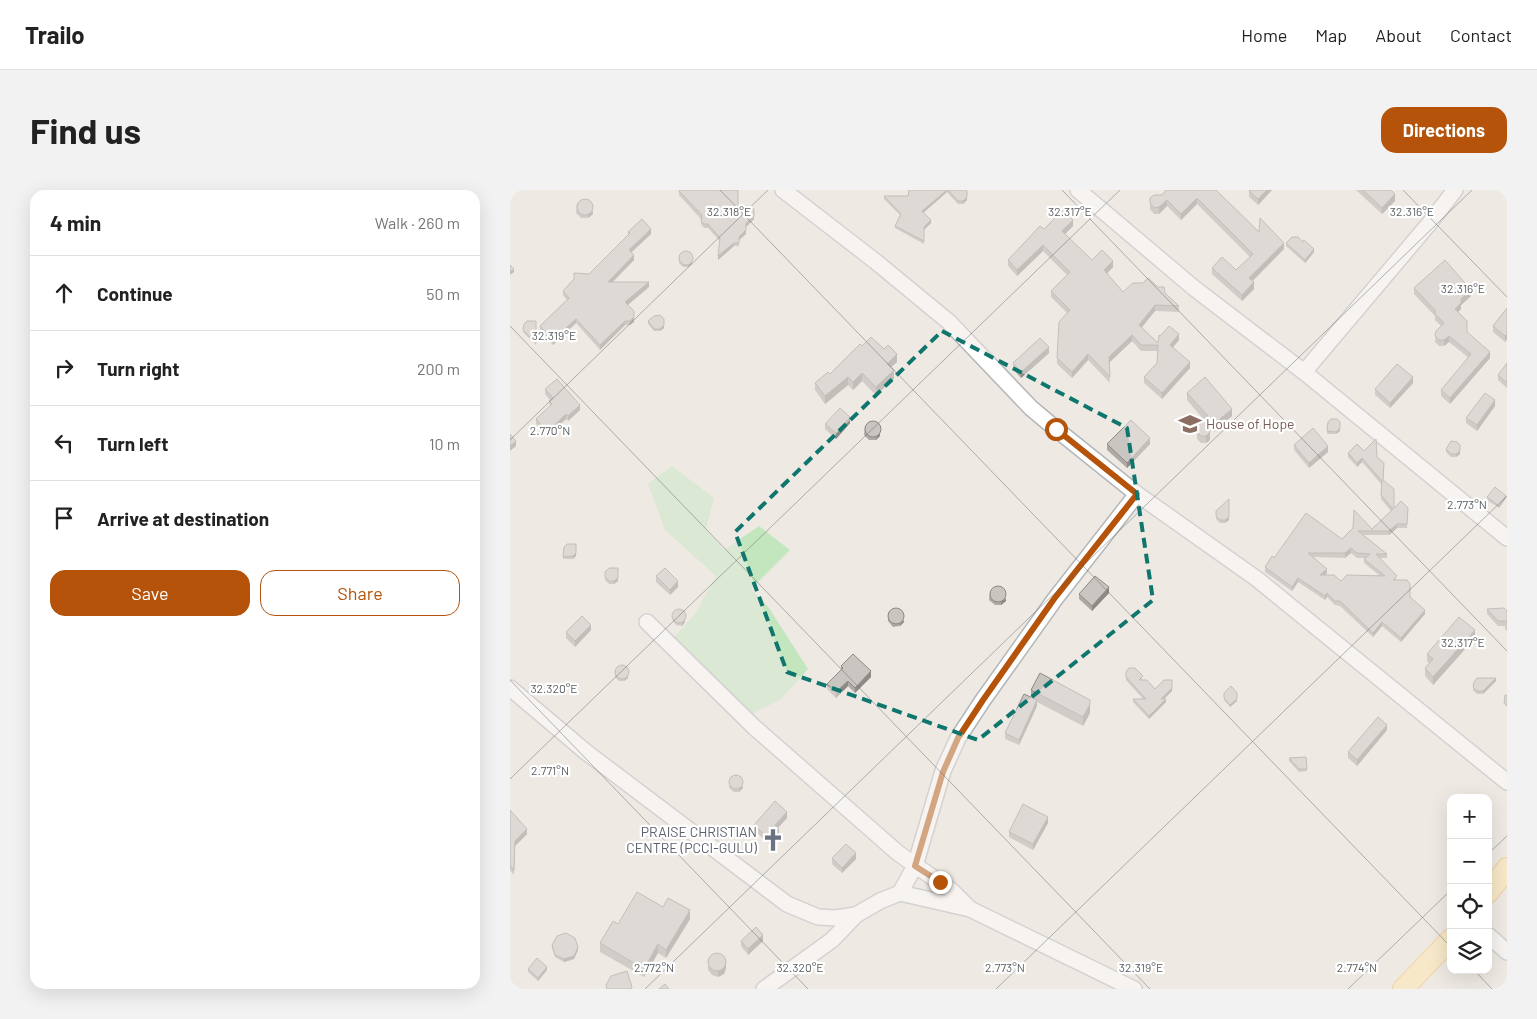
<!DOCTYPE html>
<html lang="en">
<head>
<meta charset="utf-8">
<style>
	body { margin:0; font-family:Barlow,sans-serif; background:#f2f2f2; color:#222 }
	.controls { position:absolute; right:15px; bottom:15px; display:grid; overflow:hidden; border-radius:10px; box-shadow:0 5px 20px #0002 }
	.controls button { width:45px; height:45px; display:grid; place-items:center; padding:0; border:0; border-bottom:1px solid #e0e0e0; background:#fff; color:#222; font:25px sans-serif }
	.stop { position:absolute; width:15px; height:15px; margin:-11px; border:4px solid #b45309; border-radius:50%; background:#fff }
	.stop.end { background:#b45309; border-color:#fff; box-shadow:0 1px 5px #0008 }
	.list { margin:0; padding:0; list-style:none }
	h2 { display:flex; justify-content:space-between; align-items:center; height:65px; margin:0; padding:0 20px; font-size:21px }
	h2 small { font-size:16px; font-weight:400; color:#767676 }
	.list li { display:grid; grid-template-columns:32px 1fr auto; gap:15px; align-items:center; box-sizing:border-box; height:75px; padding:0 20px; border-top:1px solid #e0e0e0 }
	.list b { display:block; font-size:19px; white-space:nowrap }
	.list em { font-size:16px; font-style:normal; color:#767676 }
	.actions { display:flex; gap:10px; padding:15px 20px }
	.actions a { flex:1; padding:11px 0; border:1px solid #b45309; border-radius:15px; text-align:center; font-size:18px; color:#b45309 }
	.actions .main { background:#b45309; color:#fff }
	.icon { flex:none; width:28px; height:28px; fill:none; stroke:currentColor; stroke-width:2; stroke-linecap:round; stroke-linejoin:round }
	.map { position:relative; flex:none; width:997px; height:799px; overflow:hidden; border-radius:15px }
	header { display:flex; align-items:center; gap:30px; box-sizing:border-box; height:70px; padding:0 25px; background:#fff; border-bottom:1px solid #e0e0e0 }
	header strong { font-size:24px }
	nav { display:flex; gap:28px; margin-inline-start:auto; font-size:18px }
	.intro { display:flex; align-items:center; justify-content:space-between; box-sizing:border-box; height:120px; padding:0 30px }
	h1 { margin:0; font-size:35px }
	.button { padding:12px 22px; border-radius:15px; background:#b45309; color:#fff; font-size:18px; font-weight:700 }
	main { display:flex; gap:30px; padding:0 30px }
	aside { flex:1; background:#fff; border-radius:15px; box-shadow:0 5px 20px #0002 }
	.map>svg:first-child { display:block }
</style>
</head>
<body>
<header>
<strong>Trailo</strong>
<nav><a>Home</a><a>Map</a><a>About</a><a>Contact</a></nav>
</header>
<div class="intro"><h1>Find us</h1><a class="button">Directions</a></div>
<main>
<aside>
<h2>4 min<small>Walk · 260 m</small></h2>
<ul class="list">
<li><svg class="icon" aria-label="ahead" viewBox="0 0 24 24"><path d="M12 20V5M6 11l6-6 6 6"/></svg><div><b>Continue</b></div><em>50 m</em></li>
<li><svg class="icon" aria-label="right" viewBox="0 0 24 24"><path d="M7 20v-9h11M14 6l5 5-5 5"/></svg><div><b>Turn right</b></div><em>200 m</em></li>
<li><svg class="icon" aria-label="left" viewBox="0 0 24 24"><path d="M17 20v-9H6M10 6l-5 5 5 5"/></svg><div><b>Turn left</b></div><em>10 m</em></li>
<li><svg class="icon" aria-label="arrive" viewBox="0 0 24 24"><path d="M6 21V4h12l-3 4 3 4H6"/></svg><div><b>Arrive at destination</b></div></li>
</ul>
<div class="actions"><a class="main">Save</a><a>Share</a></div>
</aside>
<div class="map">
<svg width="997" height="799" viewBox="0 0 997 799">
	<rect width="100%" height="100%" fill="#eeeae3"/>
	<path fill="#c3e6bf" d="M162 276 204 308 196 339 214 360 249 336 280 360 241 399 259 418 298 479 270 510 239 525 164 447 185 424 206 386 155 340 138 294Z"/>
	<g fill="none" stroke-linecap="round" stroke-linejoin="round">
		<defs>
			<g id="minor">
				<path d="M273 0 365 71 439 132 521 218 546 239 627 304 747 389 997 592"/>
				<path d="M568 0 684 98 794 182"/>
				<path d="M945 0 918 35 794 182 997 348"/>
				<path d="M137 432 244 537 388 663 442 701 459 718"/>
				<path d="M0 498 76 562 277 714 308 727 326 728 346 725 370 711 390 703 460 719 624 799"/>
				<path d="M390 703 405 676 433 581 448 548 473 510 545 409 627 304"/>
				<path d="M978 745 997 762"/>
				<path d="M254 799 322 750 346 725"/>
			</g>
			<g id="major">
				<path d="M978 703 997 678"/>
				<path d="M893 799 941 749"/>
			</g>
		</defs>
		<use href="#minor" stroke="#b3b7ba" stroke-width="18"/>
		<use href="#major" stroke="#f3b557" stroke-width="22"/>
		<use href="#minor" stroke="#fff" stroke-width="15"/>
		<use href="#major" stroke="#ffe6a7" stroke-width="20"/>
	</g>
	<g fill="#ada9a5" fill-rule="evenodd">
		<path d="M399 0H456L457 10 453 14H448L437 2 414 22 421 33 414 40V54L385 38V36L390 25 374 9V6H398Z"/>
		<path d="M706 0 749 42 774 59 743 91 744 99 732 111 702 84V78L726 80 740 67 687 14 671 30 657 16 649 24H644L640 19V8L652 5Z"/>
		<path d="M740 0H762L748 15 739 7V1Z"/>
		<path d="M846 0H881L885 11 872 24Z"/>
		<path d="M169 1 228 16 244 29 236 37V44L229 50V56H224L208 70 210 51 198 38H194L191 34V29L169 5Z"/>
		<path d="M67 13 83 24 78 28H71L66 23Z"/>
		<path d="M563 36 555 44 582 70 603 77 597 84 613 102 655 103 669 116V122L645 121 631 138 648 153 650 146 669 150 663 157 680 178 652 209 634 193V187L647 173 648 161H631L622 151 599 172 600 193 578 170 562 188 547 174V168L557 123 541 107V101L557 85 533 61 507 86 498 76V70L534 39Z"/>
		<path d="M118 42 141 44 122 62 124 70 103 92 139 97 118 115 124 132 120 135H115L90 160 66 133 43 155 30 140V136L57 110 53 105V101L79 84 118 45Z"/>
		<path d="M776 53 804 62 795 73 776 56Z"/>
		<path d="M169 65 182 74 178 77H173L169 73Z"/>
		<path d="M904 98 961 106 951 115V119L948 122 957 142 980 168 940 214 931 206V200L959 168 939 152 934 156H929L925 152 926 141 931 136 925 130V126L904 104Z"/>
		<path d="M997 118V149L995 152 983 142V136Z"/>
		<path d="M154 129V138L150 141H144L138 134V131Z"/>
		<path d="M26 131V155L13 142 14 134Z"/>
		<path d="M352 156 387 172 381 177 384 188 366 205 352 191 343 200 338 195 315 214 305 200V193L320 184Z"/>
		<path d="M539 163 511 188 503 179V173Z"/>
		<path d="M997 173V198L988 190V185Z"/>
		<path d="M903 193 880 218 865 205V199Z"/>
		<path d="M35 199 70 220 58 231 56 229 37 247 26 234V229L40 216 39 211 40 210 35 204Z"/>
		<path d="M677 203 722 226 704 242 700 237V250L696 253H691L687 249V242L694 230 677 210Z"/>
		<path d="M985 216 967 241 956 233V228Z"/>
		<path d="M818 232 830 241 826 244H817Z"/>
		<path d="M340 233 326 249 315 239V234Z"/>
		<path d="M355 236 370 246 366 250H359L354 245Z"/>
		<path d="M597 254H640L617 278 597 260Z"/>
		<path d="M784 255 818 262 799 278 784 260Z"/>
		<path d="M950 255V264L946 267H941L936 262V259Z"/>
		<path d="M854 261 867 267 873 290 884 318H898L897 338H887L879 345H853L877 364V368H870L900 407 915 424 891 452 872 436 863 447 830 416 825 415 817 407 815 410 788 392 782 401 755 382V377L764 368 832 349 843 338 862 339 881 321 871 309 872 295 852 272 847 277 838 267V263ZM841 363 847 368H855L854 369V373L869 385 831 391 815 385 817 383 803 367 835 368Z"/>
		<path d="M977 307 996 308 989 318 977 310Z"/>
		<path d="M706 321 719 330 715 333H710L706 329Z"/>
		<path d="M54 357 66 366 63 369H53Z"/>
		<path d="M108 378V391L104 394H99L95 390V382Z"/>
		<path d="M146 386 168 397 160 405 146 392Z"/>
		<path d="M480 401 496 411 491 415H485L479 410Z"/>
		<path d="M599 403 582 421 569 409V404Z"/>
		<path d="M977 419 997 421V441L995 439V436H988L977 424Z"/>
		<path d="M378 422 394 432 390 436 383 437 378 431Z"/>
		<path d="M163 423 175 432 172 436 166 435 163 431Z"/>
		<path d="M81 440 65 457 56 448V442Z"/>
		<path d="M965 448 923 495 915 486V478L920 474 917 471V464Z"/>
		<path d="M331 476 361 487 345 503 338 496 326 508 317 499V494L331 480Z"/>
		<path d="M106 479 118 488 114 491H109L105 487Z"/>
		<path d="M616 482 633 489 632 490 645 499 662 490V501L653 509 656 512 639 529 623 512V509H633L616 490Z"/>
		<path d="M986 491 973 504H967L963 500 964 492Z"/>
		<path d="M521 500 580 523 573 536 527 512V516L509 555 495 549V543L521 507Z"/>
		<path d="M714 508 727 511 720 517 714 510Z"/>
		<path d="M877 540 847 576 838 568V562Z"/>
		<path d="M796 567 797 581 789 582 779 571V568Z"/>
		<path d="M220 589 233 598 229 602H224L219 598Z"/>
		<path d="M0 620 17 644 5 656 4 685 0 680Z"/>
		<path d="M277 628 268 638 269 644 259 654 244 640V635Z"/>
		<path d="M538 633 523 660 499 647V642Z"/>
		<path d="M322 668 346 669 332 683 322 674Z"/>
		<path d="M153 717 180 729 156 768 148 763 134 787 90 762V753L108 734Z"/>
		<path d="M231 751H253L238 765 231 756Z"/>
		<path d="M42 755 68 760 64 769 54 772 45 767 42 758Z"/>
		<path d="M198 768 216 778 214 784 208 787 202 785 198 780Z"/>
		<path d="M18 779 37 780 28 791 18 782Z"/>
	</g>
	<g fill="#8d8a86">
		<path d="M437 0V2L412 24V21Z"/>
		<path d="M757 0H762L748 15V9Z"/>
		<path d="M885 4V11L872 24V18Z"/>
		<path d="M457 7V10L453 14V11Z"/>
		<path d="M687 8V14L671 30V24Z"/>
		<path d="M657 10V16L649 24V17Z"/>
		<path d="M83 21V24L78 28V25Z"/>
		<path d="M244 26V29L236 37V33Z"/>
		<path d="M421 30V33L414 40V37Z"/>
		<path d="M563 30V36L552 47V41Z"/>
		<path d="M141 39V44L119 64V60Z"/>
		<path d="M236 40V44L229 50V47Z"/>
		<path d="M224 53V56L208 70V66Z"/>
		<path d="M774 53V59L739 94V88Z"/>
		<path d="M533 55V61L507 86V80Z"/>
		<path d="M804 59V62L795 73V70Z"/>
		<path d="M124 65V70L98 96V92Z"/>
		<path d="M182 71V74L178 77V75Z"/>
		<path d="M603 71V77L594 86V80Z"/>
		<path d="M4 79V82L0 85V82Z"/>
		<path d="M139 92V97L115 117V112Z"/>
		<path d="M744 92V99L732 111V105Z"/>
		<path d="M961 100V106L951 115V109Z"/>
		<path d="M951 113V119L945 125V119Z"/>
		<path d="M645 115V121L629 141V135Z"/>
		<path d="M124 127V132L120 135V131Z"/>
		<path d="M66 129V133L43 155V150Z"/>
		<path d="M115 131V135L90 160V155Z"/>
		<path d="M154 135V138L150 141V139Z"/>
		<path d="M669 144V150L660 161V155Z"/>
		<path d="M997 144V149L995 152V146Z"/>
		<path d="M622 145V151L599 173V167Z"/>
		<path d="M939 146V152L934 156V150Z"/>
		<path d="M539 157V163L511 188V182Z"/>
		<path d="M980 162V168L940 214V208Z"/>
		<path d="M387 164V172L377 181V174Z"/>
		<path d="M578 164V170L562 188V182Z"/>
		<path d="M680 172V178L652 209V203Z"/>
		<path d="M384 180V188L366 205V197Z"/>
		<path d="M352 183V191L343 200V192Z"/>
		<path d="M338 187V195L315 214V206Z"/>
		<path d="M903 187V193L880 218V213Z"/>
		<path d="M985 210V216L967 241V235Z"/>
		<path d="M70 215V220L58 231V226Z"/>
		<path d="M722 219V226L704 242V234Z"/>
		<path d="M56 224V229L37 247V242Z"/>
		<path d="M340 227V233L326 249V243Z"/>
		<path d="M830 238V241L826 244V242Z"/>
		<path d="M700 242V250L696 253V246Z"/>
		<path d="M370 243V246L366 250V248Z"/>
		<path d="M640 248V254L617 278V273Z"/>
		<path d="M6 251V256L0 261V256Z"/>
		<path d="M818 256V262L799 278V273Z"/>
		<path d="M950 261V264L946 267V264Z"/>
		<path d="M852 268V272L847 277V273Z"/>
		<path d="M996 306V308L989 318V316Z"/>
		<path d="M719 327V330L715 333V330Z"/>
		<path d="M887 334V338L879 345V341Z"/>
		<path d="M841 358V363L835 368V363Z"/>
		<path d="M66 363V366L63 369V366Z"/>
		<path d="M817 379V383L810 389V385Z"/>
		<path d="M108 388V391L104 394V391Z"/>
		<path d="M788 388V392L782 401V397Z"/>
		<path d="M168 391V397L160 405V400Z"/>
		<path d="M599 397V403L582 421V416Z"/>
		<path d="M817 403V407L815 410V406Z"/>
		<path d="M496 408V411L491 415V412Z"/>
		<path d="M915 420V424L891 452V448Z"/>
		<path d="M175 429V432L172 436V433Z"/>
		<path d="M394 430V432L390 436V434Z"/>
		<path d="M872 432V436L863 447V443Z"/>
		<path d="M81 435V440L65 457V451Z"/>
		<path d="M965 440V448L923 495V487Z"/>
		<path d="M361 481V487L345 503V498Z"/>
		<path d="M118 485V488L114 491V489Z"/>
		<path d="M986 488V491L973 504V501Z"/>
		<path d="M338 491V496L326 508V502Z"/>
		<path d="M662 498V501L651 512V509Z"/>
		<path d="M656 509V512L639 529V526Z"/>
		<path d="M727 509V511L720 517V515Z"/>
		<path d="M527 510V516L509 555V550Z"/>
		<path d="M580 514V523L573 536V527Z"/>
		<path d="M877 535V540L847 576V570Z"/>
		<path d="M233 596V598L229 602V599Z"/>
		<path d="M277 622V628L265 641V635Z"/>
		<path d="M538 627V633L523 660V654Z"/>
		<path d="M17 639V644L5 656 4 685 5 651Z"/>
		<path d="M269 639V644L259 654V649Z"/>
		<path d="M346 663V669L332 683V678Z"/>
		<path d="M180 720V729L156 768V760Z"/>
		<path d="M253 745V751L238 765V759Z"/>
		<path d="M148 754V763L134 787V779Z"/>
		<path d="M68 757V760L64 769 54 772V769Z"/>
		<path d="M216 773V778L214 784 208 787V781Z"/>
		<path d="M37 777V780L28 791V788Z"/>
	</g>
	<g fill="#c9c5c0" stroke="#8d8a86" fill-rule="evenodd">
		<path d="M170 0H228V16H240L244 19V26L236 33V40L229 47V53H224L208 66 210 48 198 34H194L191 31 192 25 169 1Z"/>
		<path d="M399 0H437L412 21 421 30 414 37V51L385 36 391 24 374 6H398Z"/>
		<path d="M438 0H456L457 1V7L453 11H448Z"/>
		<path d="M656 0H706L749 42 750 28 774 53 739 88 744 92 732 105 702 78 712 67 726 80 743 64 687 8 671 24 657 10 649 17 644 18 640 13V8L644 5H652Z"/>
		<path d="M740 0H757L748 9 739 1Z"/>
		<path d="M853 0H881L885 4 872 18Z"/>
		<circle cx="75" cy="17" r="8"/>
		<path d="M553 20 563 30 552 41 582 70 592 60 603 71 594 80 613 102 623 93H633L638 88 648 97H654L655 103 669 116 645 115 629 135 648 153 649 145 650 146 659 136 669 144 660 155 680 172 652 203 634 187 647 173 648 155H631L622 145 599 167 600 187 578 164 562 182 547 168 549 132 560 120 541 101 560 82 533 55 507 80 498 70 530 36 534 39Z"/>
		<path d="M132 29 141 39 119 60 124 65 98 92H139L115 112 124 121V127L120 131H115L90 155 66 129 43 150 30 136 59 108 53 101 64 89V83L79 84 120 43 118 42Z"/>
		<path d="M782 47H788L793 52 794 50 804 59 795 70 776 53Z"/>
		<circle cx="176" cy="68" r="7"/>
		<path d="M935 70 961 100 951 109V113L945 119 957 131V142L980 162 940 208 931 200 961 164 939 146 934 150H929L925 146 926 141 934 133 925 124V120L904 98Z"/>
		<path d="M0 75 4 79 0 82Z"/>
		<path d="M997 118V144L995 146 983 136Z"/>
		<path d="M150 125 154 129V135L150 139H144L138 131 144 126Z"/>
		<path d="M17 131H26V153L13 140 14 134Z"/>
		<path d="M361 147 374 159 378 155 387 164 377 174 384 180 366 197 352 183 343 192 338 187 315 206 305 193 318 182 320 184 350 154 352 156Z"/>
		<path d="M530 148 539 157 511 182 503 173Z"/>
		<path d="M997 173V193L988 185Z"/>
		<path d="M887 174 903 187 880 213 865 199Z"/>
		<path d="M695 187 722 219 704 234 700 229V242L696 246H691L687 242 688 236 698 226 677 203Z"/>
		<path d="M47 189 70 215 58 226 56 224 37 242 26 229 42 214 39 211 43 208 35 199Z"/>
		<path d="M975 203 985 210 967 235 956 228Z"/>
		<path d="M330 218 340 227 326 243 315 234Z"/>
		<path d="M821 229H827L830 232V238L826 242 817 241 818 232Z"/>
		<path d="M621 230 640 248 617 273 597 254Z"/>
		<circle cx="363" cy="239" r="8"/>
		<path d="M803 238 818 256 799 273 784 255Z"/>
		<path d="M0 244 6 251 0 256Z"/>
		<path d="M866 249 867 267 874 273 873 290 884 299V318L891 311 898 318 897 334H887L879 341H848L877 364H866L887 386 883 390H897L900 394V407L915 420 891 448 872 432 863 443 830 411H825L817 403 815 406 788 388 782 397 755 377 762 366 764 368 796 323 832 349 843 338 844 320 862 339 883 319 871 305 872 291 852 268 847 273 838 263 847 254 854 261ZM841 358 847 363 860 364 854 369 875 386 837 385 831 391 824 385H810L817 379 798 363H835Z"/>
		<path d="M941 251 947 252 950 255V261L946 264H941L936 259Z"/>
		<path d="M985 297 996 306 989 316 977 307Z"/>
		<path d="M719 309V327L715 330H710L706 326V321Z"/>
		<path d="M57 354H66V363L63 366 53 367 54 357Z"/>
		<path d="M99 378H108V388L104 391H99L95 387V382Z"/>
		<path d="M155 378 168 391 160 400 146 386Z"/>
		<path d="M585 386 599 397 582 416 569 404Z"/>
		<circle cx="488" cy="404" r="8"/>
		<circle cx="386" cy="426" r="8"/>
		<path d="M994 418 997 421V431H988L977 419Z"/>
		<circle cx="169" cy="426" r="7"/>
		<path d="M72 426 81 435 65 451 56 442Z"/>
		<path d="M949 427 965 440 923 487 915 478 923 469 917 464Z"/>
		<path d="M343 464 361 481 345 498 338 491 326 502 317 494 333 478 331 476Z"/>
		<circle cx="112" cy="482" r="7"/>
		<path d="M619 478H625L633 486 629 490H637L645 499 654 490H662V498L651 509H656L639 526 623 509H636L616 487V482Z"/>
		<path d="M530 483 580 510V514L573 527 521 500Z"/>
		<path d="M967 488H986L973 501H967L963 497 964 492Z"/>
		<path d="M721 496 727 503V509L720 515 714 508V503Z"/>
		<path d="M514 504 527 510 509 550 495 543Z"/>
		<path d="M995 505H997V516L994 513Z"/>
		<path d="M868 527 877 535 847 570 838 562Z"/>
		<path d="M796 567 797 579H789L779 568Z"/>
		<circle cx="226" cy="592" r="7"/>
		<path d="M265 611 277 622 265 635 269 639 259 649 244 635Z"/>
		<path d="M513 614 538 627 523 654 499 642Z"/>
		<path d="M0 620 17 639 5 651 4 680 0 675Z"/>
		<path d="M336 654 346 663 332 678 322 668Z"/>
		<path d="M127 702 153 717 158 708 180 720 156 760 148 754 134 779 90 753 103 731 108 734Z"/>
		<path d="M246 737 253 745 238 759 231 751Z"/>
		<path d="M56 743 65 748 68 757 64 766 54 769 45 765 42 755 47 746Z"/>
		<circle cx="207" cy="772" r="9"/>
		<path d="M27 768 37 777 28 788 18 779Z"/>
		<path d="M117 781 122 797 121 799H97L96 795 101 786Z"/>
		<path d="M155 794 159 799H149Z"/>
	</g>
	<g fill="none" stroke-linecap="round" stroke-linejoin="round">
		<path stroke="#b45309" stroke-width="6" d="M430 692 405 676 433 582 448 548 473 510 544 409 627 304 546 239"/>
	</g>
	<path d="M0 0H997V799H0ZM432 141 617 238 643 410 468 550 277 482 225 342Z" fill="#eeeae3" fill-opacity=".55" fill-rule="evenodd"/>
	<path fill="none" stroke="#0f766e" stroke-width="4" stroke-dasharray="10 6" stroke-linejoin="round" d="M432 141 617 238 643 410 468 550 277 482 225 342Z"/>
	<path fill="none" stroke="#5b6064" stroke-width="1" stroke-opacity="0.45" d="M210 0 941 757M552 0 997 461M893 0 997 107M0 136 640 799M0 250 258 0M0 490 298 799M0 589 610 0M978 664 997 646M964 780 982 799M135 799 962 0M486 799 997 306M838 799 941 700"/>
	<defs>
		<symbol id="school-bare" viewBox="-9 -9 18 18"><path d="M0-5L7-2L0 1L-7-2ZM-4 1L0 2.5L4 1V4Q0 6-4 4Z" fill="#8d6e63" stroke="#fff" stroke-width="2.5" paint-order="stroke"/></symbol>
		<symbol id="church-bare" viewBox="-9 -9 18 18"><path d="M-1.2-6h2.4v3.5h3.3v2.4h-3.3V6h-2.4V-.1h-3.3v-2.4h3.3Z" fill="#6b7280" stroke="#fff" stroke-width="2.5" paint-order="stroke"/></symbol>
	</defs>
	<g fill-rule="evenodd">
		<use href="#school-bare" x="664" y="218" width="32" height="32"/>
		<use href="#church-bare" x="247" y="634" width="32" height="32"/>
	</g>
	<g text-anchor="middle" stroke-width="4.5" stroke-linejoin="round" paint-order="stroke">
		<g font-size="14" fill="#785e54" stroke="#fff" text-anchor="start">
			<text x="696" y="239">House of Hope</text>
		</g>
		<g font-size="14" fill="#5b616d" stroke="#fff" text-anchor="end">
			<text x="247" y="647">PRAISE CHRISTIAN<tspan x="247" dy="16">CENTRE (PCCI-GULU)</tspan></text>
		</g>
	</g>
	<g font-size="12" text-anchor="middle" fill="#5b6064" stroke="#fff" stroke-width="4.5" stroke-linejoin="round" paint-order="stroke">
		<text x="219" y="26">32.318°E</text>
		<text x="560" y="26">32.317°E</text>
		<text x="902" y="26">32.316°E</text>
		<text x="953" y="103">32.316°E</text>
		<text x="44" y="150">32.319°E</text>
		<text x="40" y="245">2.770°N</text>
		<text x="957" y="319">2.773°N</text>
		<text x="953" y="457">32.317°E</text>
		<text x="44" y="503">32.320°E</text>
		<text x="40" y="585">2.771°N</text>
		<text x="290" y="782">32.320°E</text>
		<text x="631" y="782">32.319°E</text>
		<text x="144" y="782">2.772°N</text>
		<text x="495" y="782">2.773°N</text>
		<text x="847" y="782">2.774°N</text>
	</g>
</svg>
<div class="controls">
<button>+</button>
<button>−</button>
<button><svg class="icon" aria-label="locate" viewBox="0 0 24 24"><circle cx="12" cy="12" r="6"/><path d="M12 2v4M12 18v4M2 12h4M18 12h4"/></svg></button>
<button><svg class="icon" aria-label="layers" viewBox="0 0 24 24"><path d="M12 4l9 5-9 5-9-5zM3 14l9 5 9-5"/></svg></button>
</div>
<div class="stop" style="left:546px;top:239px"></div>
<div class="stop end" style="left:430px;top:692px"></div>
</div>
</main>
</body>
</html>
